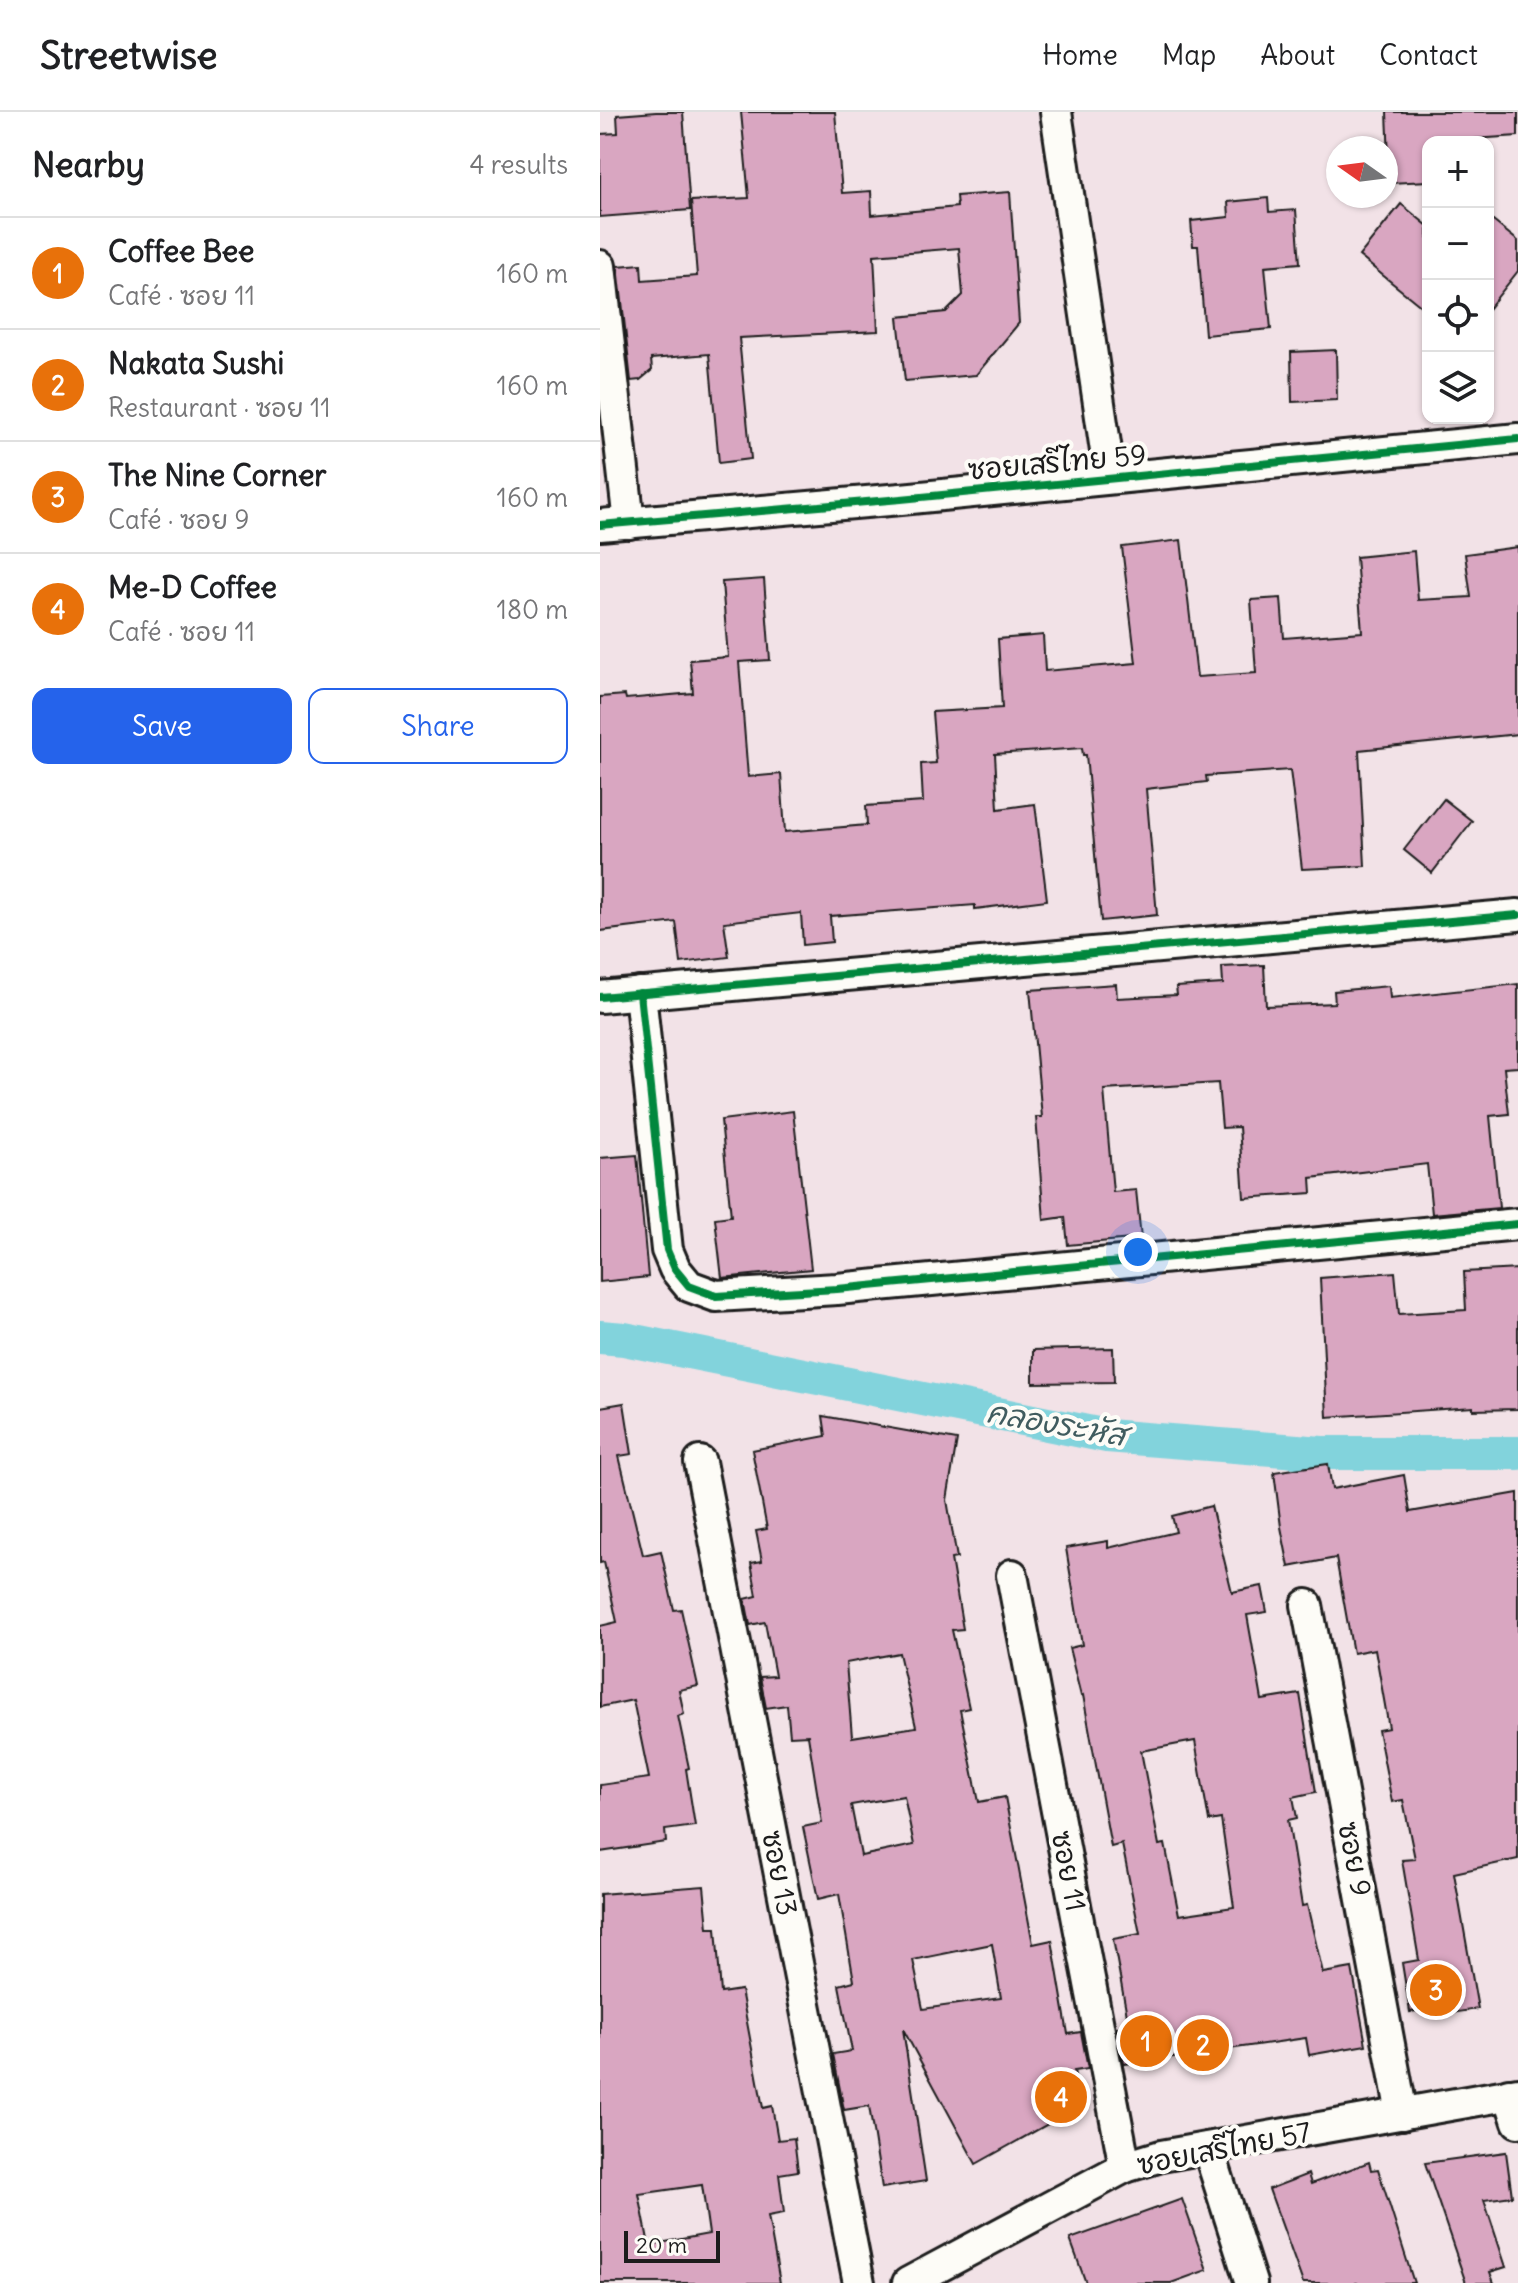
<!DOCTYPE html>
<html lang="en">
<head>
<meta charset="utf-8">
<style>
	body { margin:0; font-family:Delius,"Playpen Sans Thai",sans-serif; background:#f2f2f2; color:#202124 }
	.controls { position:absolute; right:24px; top:24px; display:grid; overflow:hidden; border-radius:16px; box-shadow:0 2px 6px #0004 }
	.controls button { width:72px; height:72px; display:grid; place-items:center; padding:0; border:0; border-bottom:2px solid #e0e0e0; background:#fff; color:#202124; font:40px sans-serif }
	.compass { position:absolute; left:726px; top:24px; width:72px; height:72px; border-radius:50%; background:#fff; box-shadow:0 2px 6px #0004; rotate:284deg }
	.scale { position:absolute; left:24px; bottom:20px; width:96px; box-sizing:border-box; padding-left:8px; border:4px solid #1c1c1c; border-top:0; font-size:22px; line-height:28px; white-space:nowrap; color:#1c1c1c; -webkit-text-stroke:6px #fdfcf7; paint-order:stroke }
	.you { position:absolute; left:538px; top:1140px; width:28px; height:28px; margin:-20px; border:6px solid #fff; border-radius:50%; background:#1a73e8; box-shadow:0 0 0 12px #1a73e833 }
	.badge { display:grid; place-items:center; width:52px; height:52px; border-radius:50%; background:#2563eb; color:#fff; font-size:26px; font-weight:700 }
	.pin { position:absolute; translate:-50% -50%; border:4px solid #fff; box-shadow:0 2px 8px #0006 }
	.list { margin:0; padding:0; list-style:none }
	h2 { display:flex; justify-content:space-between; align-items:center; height:104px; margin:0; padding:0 32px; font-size:34px }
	h2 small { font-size:26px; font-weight:400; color:#757577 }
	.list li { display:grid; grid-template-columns:52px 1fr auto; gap:24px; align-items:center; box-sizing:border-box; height:112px; padding:0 32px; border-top:2px solid #e0e0e0 }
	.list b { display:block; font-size:30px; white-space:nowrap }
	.list p { margin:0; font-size:26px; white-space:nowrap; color:#757577 }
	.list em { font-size:26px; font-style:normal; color:#757577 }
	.actions { display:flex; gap:16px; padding:24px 32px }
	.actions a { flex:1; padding:18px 0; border:2px solid #2563eb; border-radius:16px; text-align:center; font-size:28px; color:#2563eb }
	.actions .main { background:#2563eb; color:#fff }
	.icon { flex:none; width:44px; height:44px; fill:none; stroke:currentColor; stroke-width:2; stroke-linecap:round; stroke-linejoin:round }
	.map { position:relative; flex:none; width:918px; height:2171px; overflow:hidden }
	header { display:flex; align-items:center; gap:48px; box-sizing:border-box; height:112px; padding:0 40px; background:#fff; border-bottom:2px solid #e0e0e0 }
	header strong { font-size:38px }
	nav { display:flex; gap:44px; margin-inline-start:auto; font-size:28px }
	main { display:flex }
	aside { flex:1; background:#fff }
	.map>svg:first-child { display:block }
</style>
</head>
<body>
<header>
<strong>Streetwise</strong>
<nav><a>Home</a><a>Map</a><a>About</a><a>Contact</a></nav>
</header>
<main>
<aside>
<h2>Nearby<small>4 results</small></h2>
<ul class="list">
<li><span class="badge" style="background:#e8710a">1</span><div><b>Coffee Bee</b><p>Café · ซอย 11</p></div><em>160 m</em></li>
<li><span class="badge" style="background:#e8710a">2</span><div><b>Nakata Sushi</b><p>Restaurant · ซอย 11</p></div><em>160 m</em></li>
<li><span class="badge" style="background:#e8710a">3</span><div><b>The Nine Corner</b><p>Café · ซอย 9</p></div><em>160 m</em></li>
<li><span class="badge" style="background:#e8710a">4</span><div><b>Me-D Coffee</b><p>Café · ซอย 11</p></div><em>180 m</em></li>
</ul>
<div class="actions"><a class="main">Save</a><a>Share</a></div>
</aside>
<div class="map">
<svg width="918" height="2171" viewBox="0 0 918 2171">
	<rect width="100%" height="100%" fill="#f2e2e7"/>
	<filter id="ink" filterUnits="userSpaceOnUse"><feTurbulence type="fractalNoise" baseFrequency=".0125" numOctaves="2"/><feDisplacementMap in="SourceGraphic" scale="16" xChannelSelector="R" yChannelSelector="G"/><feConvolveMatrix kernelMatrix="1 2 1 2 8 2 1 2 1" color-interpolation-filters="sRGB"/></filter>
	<g filter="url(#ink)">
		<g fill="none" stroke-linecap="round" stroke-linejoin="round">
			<path stroke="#82d3dc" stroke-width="34" d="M0 1225 24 1227 507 1324 722 1341H918"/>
		</g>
		<g fill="#d9a6c1" stroke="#1c1c1c" stroke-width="2" fill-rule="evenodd">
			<path d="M56 0H83L90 98 0 105V22L18 21 17 3Z"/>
			<path d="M141 0H235L242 81 271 79 272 103 357 95 356 84 410 80 419 211 376 263 305 269 298 205 346 200 363 183 359 136 274 143 278 219 139 226 151 347 119 351 109 242 51 247 52 258 40 268 31 269 18 154 41 152 42 168 97 164 91 89 149 86Z"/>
			<path d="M787 0H918V24L828 30V69L790 71Z"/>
			<path d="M668 86 669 100 696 98 700 151 665 154 671 217 605 223 598 134H593L591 109 629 105 628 90Z"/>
			<path d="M801 92 828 114V200L759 144Z"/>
			<path d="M888 105 918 129V159L888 197Z"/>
			<path d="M736 238 737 288 692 290 691 240Z"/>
			<path d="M581 428 597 565 656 561 651 488 681 486 684 526 762 520 756 445 814 439 818 488 871 485 865 442 918 435V622L759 638 765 754 702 757 690 658 606 664 607 670 546 677 557 803 501 809 486 643H483L482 636 395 642 398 697 435 692 447 788 375 797V793L230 804 232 830 203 833 201 801 124 810 129 845 81 851 76 810 0 819V585L25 583 26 587 93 581 90 548 128 545 122 470 164 467 170 548 139 550 148 665 181 662 185 720 267 713 266 694 323 690 321 652 336 651 332 600 402 596 398 527 443 523 445 559 536 551 522 435Z"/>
			<path d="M844 687 872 709 832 761 804 738Z"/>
			<path d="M664 853 666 894 735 891 734 879 789 874 790 886 918 872V955L904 956 909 1002 890 1004 899 1096 832 1102 827 1052 711 1066 712 1081 644 1086 639 1015 622 1016 618 971 504 978 513 1080 536 1078 541 1126 468 1133 465 1105 444 1108 436 1005H442L430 878 516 872 517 886 577 883 576 875 623 872 622 855Z"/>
			<path d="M193 999 211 1157 122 1166 115 1106 131 1104 121 1008Z"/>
			<path d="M37 1043 48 1165 0 1170V1046Z"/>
			<path d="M918 1157V1297L873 1298V1295L727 1305 720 1166 795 1160 799 1202 866 1198 864 1160Z"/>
			<path d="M513 1236 514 1270 433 1271V1238Z"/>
			<path d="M24 1291 32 1342 19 1344 43 1443 61 1439 74 1498 81 1497 98 1574 79 1578 84 1602 78 1604 89 1656 86 1657 95 1714 65 1718 66 1730 0 1740V1673L49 1666 33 1588 0 1595V1514L17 1510 4 1450 0 1451V1295Z"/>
			<path d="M223 1304 357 1328 347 1388 357 1446 351 1447 363 1517 352 1518 369 1596 360 1598 379 1690 405 1685 433 1832 452 1828 468 1922 481 1920 488 1957 474 1959 482 1993 376 2052 303 1917 326 2069 282 2076 269 1994 244 1998 233 1942 252 1939 239 1873 254 1869 239 1782 218 1787 203 1715 222 1711 208 1623 190 1624 187 1593 166 1596 160 1565 175 1564 165 1510 150 1513 145 1487 157 1484 151 1451 162 1449 156 1419 167 1417 152 1338 226 1324ZM299 1541 316 1615 252 1625 246 1551ZM304 1684 314 1733 261 1744 251 1693ZM392 1832 401 1886 323 1897 313 1848Z"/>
			<path d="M728 1352 732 1377 804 1363 810 1400 918 1381V1747L854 1761 878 1897 838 1903 835 1896 810 1900 802 1851 819 1848 802 1748 815 1747 803 1688 792 1690 778 1618 789 1616 775 1537 753 1541 736 1446 689 1455 681 1415 674 1360Z"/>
			<path d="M611 1394 632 1480 662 1474 667 1500 647 1503 662 1588 700 1582 716 1680 693 1685 697 1706 688 1708 702 1794 707 1793 723 1861 752 1856 766 1933 709 1943 706 1926 524 1952 517 1915 529 1914 513 1827 540 1822 522 1732 511 1735 483 1583 481 1584 469 1536 482 1533 466 1436 508 1429V1436L576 1420 572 1404ZM595 1629 609 1709 621 1707 634 1795 579 1803 565 1732 559 1733 541 1639Z"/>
			<path d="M104 1774 108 1816H116L121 1881 141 1878 163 1996 172 1994 178 2028 194 2026 198 2059 179 2062 184 2101 168 2104 180 2171H0V1782ZM102 2073 109 2122 49 2133 39 2082Z"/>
			<path d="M906 2040 912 2084 884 2088 906 2155 890 2160 894 2171H866L825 2051Z"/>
			<path d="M769 2050 771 2058 778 2057 814 2171H703L669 2077 708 2062 711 2072Z"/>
			<path d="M582 2087 607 2158 571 2171H486L470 2127Z"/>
		</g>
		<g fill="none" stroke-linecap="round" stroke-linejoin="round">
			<defs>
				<g id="street">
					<path d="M456 0 510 366"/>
					<path d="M0 154 29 411"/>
					<path d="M0 413 301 387 918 327"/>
					<path d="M40 881 67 1138 75 1157 89 1174 116 1184 237 1177 918 1112"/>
					<path d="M0 885 918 803"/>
					<path d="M100 1350 259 2171"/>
					<path d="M412 1463 525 2055"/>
					<path d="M707 1493 802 2002"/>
					<path d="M909 1982 918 2010"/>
					<path d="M608 2036 651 2171"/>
					<path d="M308 2171 525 2055 561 2044 918 1981"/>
				</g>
			</defs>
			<use href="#street" stroke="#1c1c1c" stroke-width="36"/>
			<use href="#street" stroke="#fdfcf7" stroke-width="30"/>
			<defs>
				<g id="cycleway">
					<path d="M0 413 301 387 918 327"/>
					<path d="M40 881 67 1138 75 1157 89 1174 116 1184 237 1177 918 1112"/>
					<path d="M0 885 918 803"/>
				</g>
			</defs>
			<use href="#cycleway" stroke="#fdfcf7" stroke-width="13"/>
			<use href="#cycleway" stroke="#00873e" stroke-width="8"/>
		</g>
	</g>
	<g text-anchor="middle" stroke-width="8" stroke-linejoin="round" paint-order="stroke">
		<g font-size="28" fill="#1c1c1c" stroke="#fdfcf7">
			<text transform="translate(457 350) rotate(-5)" y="10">ซอยเสรีไทย 59</text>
			<text transform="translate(755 1747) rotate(79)" y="10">ซอย 9</text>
			<text transform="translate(469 1759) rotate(79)" y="10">ซอย 11</text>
			<text transform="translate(180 1761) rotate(79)" y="10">ซอย 13</text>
			<text transform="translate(624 2036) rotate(-11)" y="10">ซอยเสรีไทย 57</text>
		</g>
		<g font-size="30" font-style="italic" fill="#405c5f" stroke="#fdfcf7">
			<text transform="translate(456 1312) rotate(10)" y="10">คลองระหัส</text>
		</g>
	</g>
</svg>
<div class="controls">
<button>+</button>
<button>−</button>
<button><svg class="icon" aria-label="locate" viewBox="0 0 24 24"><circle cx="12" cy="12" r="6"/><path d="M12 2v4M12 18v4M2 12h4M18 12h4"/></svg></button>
<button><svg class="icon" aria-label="layers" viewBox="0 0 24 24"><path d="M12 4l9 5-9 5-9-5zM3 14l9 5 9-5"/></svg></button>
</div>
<svg class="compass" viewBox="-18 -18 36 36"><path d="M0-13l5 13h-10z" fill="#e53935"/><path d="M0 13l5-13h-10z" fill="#757577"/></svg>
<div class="scale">20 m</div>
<div class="you"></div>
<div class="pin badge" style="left:546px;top:1929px;background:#e8710a">1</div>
<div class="pin badge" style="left:603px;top:1933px;background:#e8710a">2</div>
<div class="pin badge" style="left:836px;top:1878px;background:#e8710a">3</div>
<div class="pin badge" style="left:461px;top:1985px;background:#e8710a">4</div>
</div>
</main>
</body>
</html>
